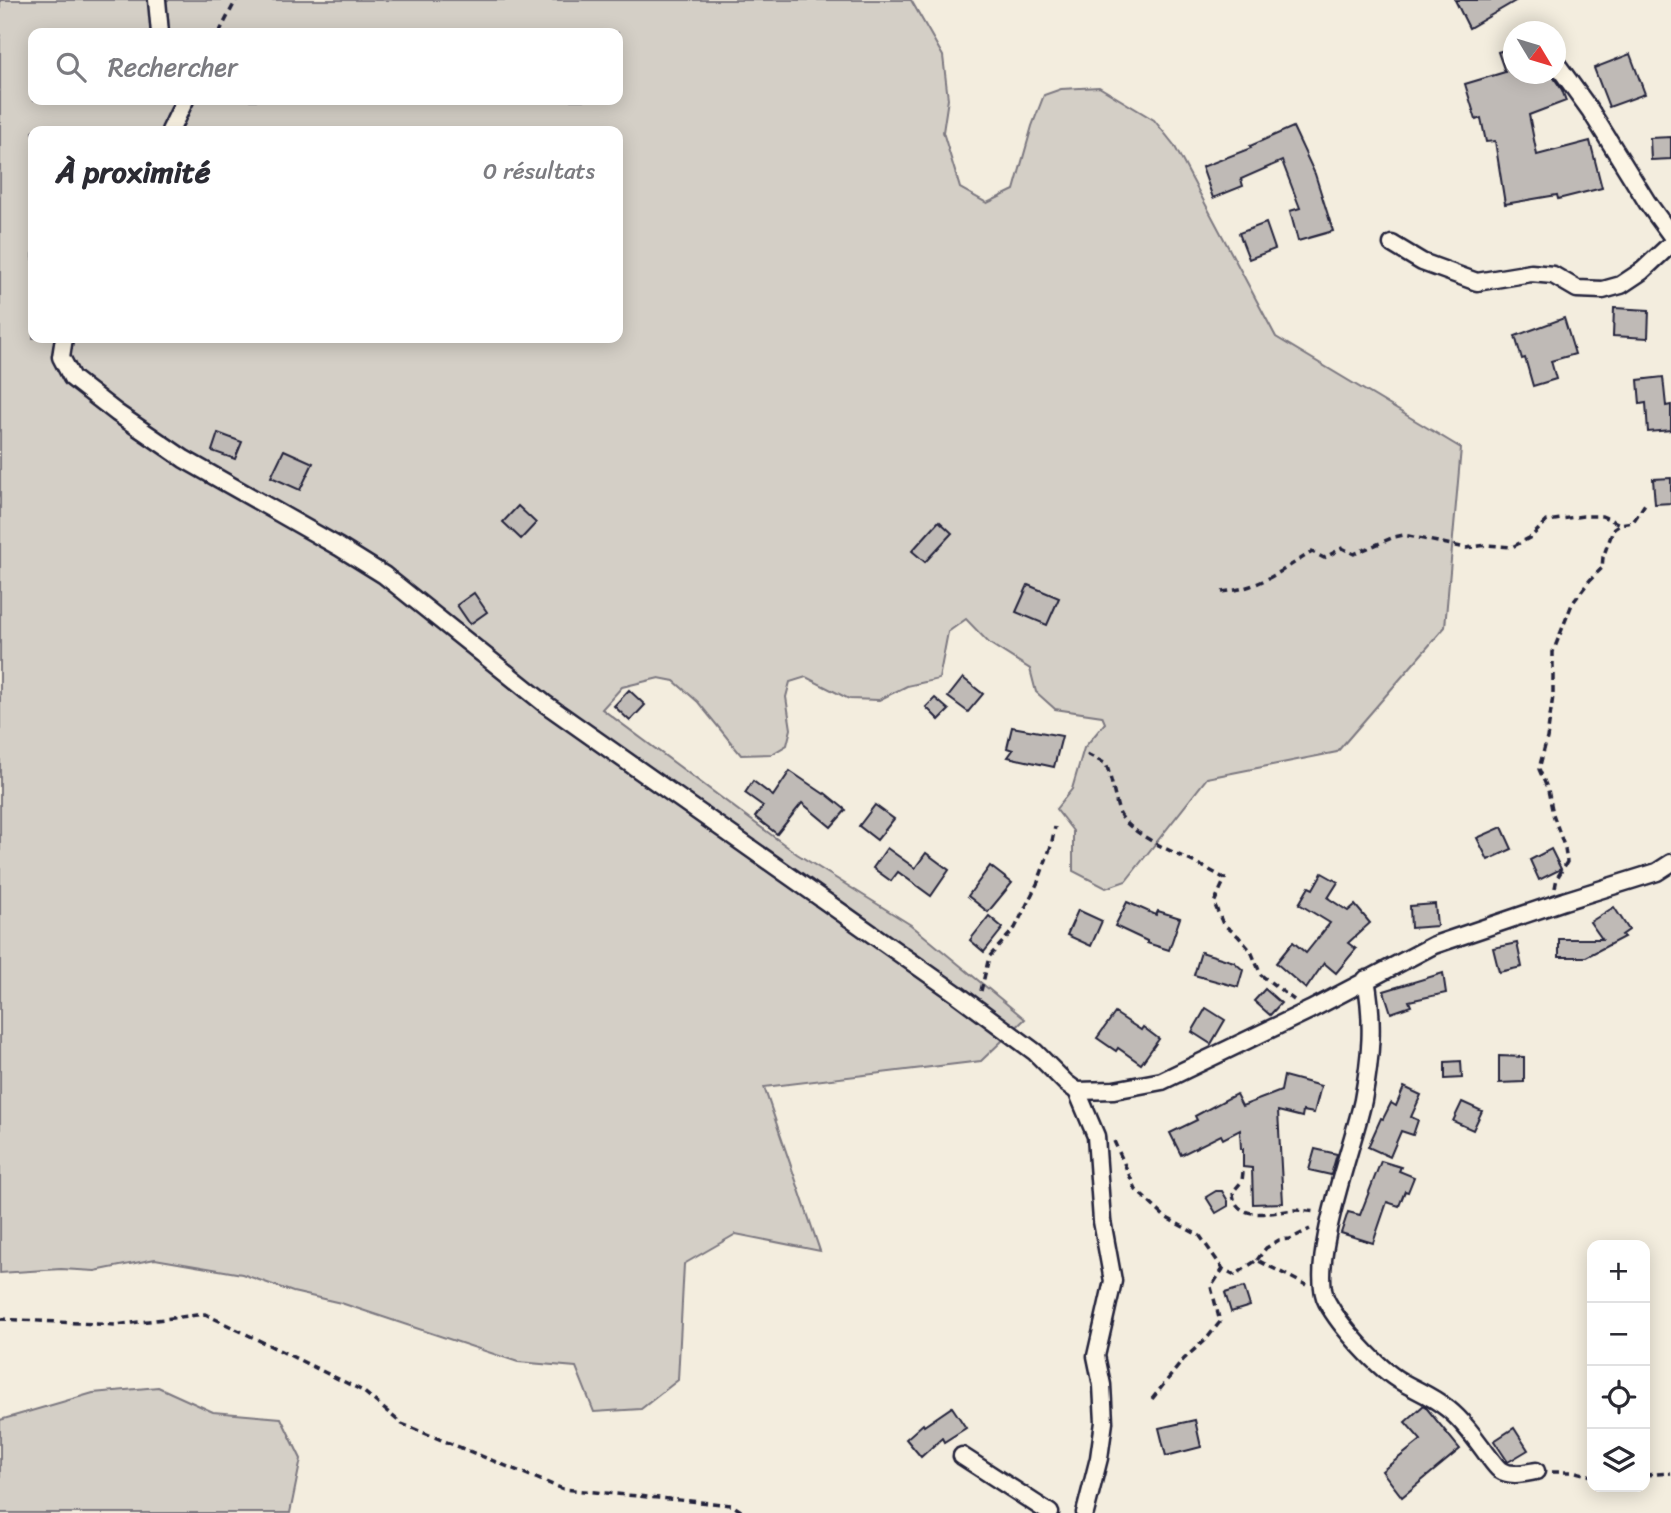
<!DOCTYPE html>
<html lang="fr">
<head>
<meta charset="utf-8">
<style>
	body { margin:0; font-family:Sriracha,sans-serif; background:#f2f2f3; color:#2b2b33 }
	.controls { position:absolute; right:21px; bottom:21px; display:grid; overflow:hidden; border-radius:14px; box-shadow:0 4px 18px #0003 }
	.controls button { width:63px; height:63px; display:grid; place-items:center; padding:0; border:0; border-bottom:2px solid #e1e1e2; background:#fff; color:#2b2b33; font:35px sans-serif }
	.compass { position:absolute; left:1503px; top:21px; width:63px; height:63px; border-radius:50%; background:#fff; box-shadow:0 4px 18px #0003; rotate:128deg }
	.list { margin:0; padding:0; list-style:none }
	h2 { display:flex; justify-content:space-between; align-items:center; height:91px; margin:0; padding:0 28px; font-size:30px }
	h2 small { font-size:23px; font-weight:400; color:#7c7c81 }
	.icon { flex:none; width:38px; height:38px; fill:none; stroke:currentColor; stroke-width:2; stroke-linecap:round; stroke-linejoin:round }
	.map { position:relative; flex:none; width:1671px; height:1513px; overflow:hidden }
	.search { position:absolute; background:#fff; box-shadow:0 4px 18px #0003; left:28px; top:28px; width:595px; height:77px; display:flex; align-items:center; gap:18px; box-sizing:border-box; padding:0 24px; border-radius:14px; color:#7c7c81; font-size:26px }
	.panel { position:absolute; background:#fff; box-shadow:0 4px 18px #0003; left:28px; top:126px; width:595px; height:217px; border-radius:14px }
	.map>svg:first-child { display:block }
</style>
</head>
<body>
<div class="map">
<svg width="1671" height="1513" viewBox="0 0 1671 1513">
	<rect width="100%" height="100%" fill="#f3edde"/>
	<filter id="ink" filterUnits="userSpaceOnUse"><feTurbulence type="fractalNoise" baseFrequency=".0143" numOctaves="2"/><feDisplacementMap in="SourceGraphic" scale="14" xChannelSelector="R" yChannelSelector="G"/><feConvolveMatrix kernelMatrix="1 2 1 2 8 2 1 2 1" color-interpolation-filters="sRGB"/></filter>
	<g filter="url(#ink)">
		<g fill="#d4cfc6" stroke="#7b7880" stroke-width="2" fill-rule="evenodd">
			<path d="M0 0H911L943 56 948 99 943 132 960 188 987 203 1014 190 1032 126 1044 95 1061 89 1099 87 1154 120 1174 145 1276 337 1461 448 1445 627 1337 752 1207 778 1126 881 1106 888 1073 871V831L1056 809 1072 789 1084 748 1105 723 1102 716 1055 709 1036 692 1030 669 989 643 966 619 948 632 939 679 907 686 879 700 849 699 806 677 790 682 786 697 791 729 787 745 772 754 741 755 698 702 674 681 659 678 622 687 602 709 797 854 911 925 1025 1019 981 1061 764 1087 820 1251 736 1234 684 1264 678 1380 641 1409 594 1412 576 1367 518 1362 341 1303 293 1292 242 1274 155 1259 95 1271 61 1269 0 1273ZM33 33H618V100H33ZM33 131H618V338H33Z"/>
			<path d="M158 1387 213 1412 281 1418 301 1459 290 1513H0V1420L93 1393Z"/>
		</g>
		<g fill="#bfbab6" stroke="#22223b" stroke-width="2">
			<path d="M1455 0H1517L1469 28Z"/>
			<path d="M1514 47V74H1536L1539 80 1552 75 1562 90 1566 101 1529 115 1537 155 1590 141 1602 188 1558 199 1557 195 1505 204 1495 141 1486 142 1481 118 1476 120 1465 84 1505 72 1498 52Z"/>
			<path d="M1630 54 1645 94 1609 107 1594 68Z"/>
			<path d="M1293 127 1315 174 1333 231 1298 241 1290 211 1300 208 1282 161 1241 179 1243 186 1213 198 1202 167 1251 148 1250 146Z"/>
			<path d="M1671 137V159L1651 160 1650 138Z"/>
			<path d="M1266 223 1275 249 1249 259 1239 233Z"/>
			<path d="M1614 308 1649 310 1648 338 1613 336Z"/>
			<path d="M1564 318 1575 354 1551 361 1556 379 1533 386 1525 358 1522 359 1515 336Z"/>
			<path d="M1663 377 1666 406 1671 405V430L1648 432 1646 403 1640 404 1638 380Z"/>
			<path d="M218 433 242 442 235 459 212 451Z"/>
			<path d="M284 450 313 463 300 490 271 477Z"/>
			<path d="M1671 478V503L1655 504 1653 479Z"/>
			<path d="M518 506 536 523 521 539 503 522Z"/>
			<path d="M939 521 952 533 925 562 912 551Z"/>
			<path d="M1028 585 1059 598 1047 625 1016 612Z"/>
			<path d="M474 593 487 612 470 624 457 605Z"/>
			<path d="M963 678 983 694 968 712 948 697Z"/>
			<path d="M629 690 645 705 630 721 614 706Z"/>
			<path d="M935 698 949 710 939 720 926 707Z"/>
			<path d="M1012 727 1062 736 1054 767 1008 757 1013 750 1007 748Z"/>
			<path d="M790 771 824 794 825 793 846 810 831 827 802 803 777 834 755 817 763 806 745 793 753 781 773 796Z"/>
			<path d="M875 805 894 819 877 840 859 826Z"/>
			<path d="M1502 827 1512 849 1488 860 1477 838Z"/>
			<path d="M887 848 915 868 926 853 949 870 931 896 898 872 891 881 873 868Z"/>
			<path d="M1551 849 1561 869 1539 880 1530 860Z"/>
			<path d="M990 866 1012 883 988 912 968 896Z"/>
			<path d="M1322 873 1338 882 1328 898 1348 911 1355 905 1370 923 1348 943 1356 949 1336 973 1324 963 1306 989 1276 963 1293 942 1306 953 1330 923 1299 904 1309 887 1313 889Z"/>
			<path d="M1127 902 1156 915 1158 911 1180 918 1169 950 1147 943V941L1115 926Z"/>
			<path d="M1435 904 1437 926 1411 928 1410 906Z"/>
			<path d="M1614 907 1629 930 1622 935 1624 937 1586 957H1559V939H1602L1590 922Z"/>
			<path d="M1078 910 1102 921 1091 946 1067 935Z"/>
			<path d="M989 916 1003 928 984 952 970 940Z"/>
			<path d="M1517 943 1522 967 1499 972 1493 948Z"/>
			<path d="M1201 952 1234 962 1243 970 1238 987 1194 975Z"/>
			<path d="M1443 973 1446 993 1409 1001 1411 1006 1391 1013 1384 991Z"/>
			<path d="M1265 989 1281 1003 1270 1015 1254 1001Z"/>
			<path d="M1206 1008 1225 1020 1211 1044 1192 1032Z"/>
			<path d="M1115 1013 1141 1030 1143 1027 1159 1039 1141 1064 1118 1048 1116 1051 1097 1038Z"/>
			<path d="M1499 1056 1524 1057V1082L1499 1083Z"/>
			<path d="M1461 1061 1462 1078 1445 1079V1062Z"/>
			<path d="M1284 1076 1321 1086 1314 1113 1303 1111 1302 1117 1278 1111 1283 1203 1253 1204 1252 1168 1243 1167V1149H1241L1240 1130 1223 1139 1221 1135 1181 1155 1170 1133 1197 1120 1195 1116 1236 1094 1242 1106 1281 1091Z"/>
			<path d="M1404 1087 1421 1095 1411 1117 1418 1120 1413 1135 1401 1131 1390 1157 1368 1147 1381 1118 1383 1119 1391 1103 1396 1106Z"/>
			<path d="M1462 1102 1482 1111 1473 1130 1453 1121Z"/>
			<path d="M1315 1149 1337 1154 1331 1175 1309 1170Z"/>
			<path d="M1381 1161 1401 1167 1399 1171 1414 1177 1408 1192 1405 1191 1399 1206 1387 1202 1373 1243 1341 1233 1348 1212 1360 1215Z"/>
			<path d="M1216 1191H1222L1228 1201V1206L1216 1213 1206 1197Z"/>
			<path d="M1244 1287 1250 1306 1231 1312 1225 1293Z"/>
			<path d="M1424 1405 1460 1449 1402 1497 1382 1471 1421 1440 1405 1422Z"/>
			<path d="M952 1407 966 1428 944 1442 942 1438 921 1457 906 1439 923 1424 924 1426Z"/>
			<path d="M1195 1420 1201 1447 1166 1456 1159 1428Z"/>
			<path d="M1514 1428 1528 1450 1508 1462 1494 1441Z"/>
		</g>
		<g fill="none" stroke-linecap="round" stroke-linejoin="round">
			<defs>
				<g id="minor">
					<path d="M157 0 160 33"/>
					<path d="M1556 63 1590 110 1647 202 1671 235"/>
					<path d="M170 131 185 100"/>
					<path d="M1392 244 1422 262 1477 282 1531 273 1553 275 1577 289 1603 290 1621 285 1642 271 1671 244"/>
					<path d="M64 338 61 357 72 378 117 413 184 459 339 547 384 575 544 703 957 994 1035 1052 1066 1083 1077 1091 1114 1090 1162 1081 1310 1010 1434 945 1564 901 1657 872 1671 863"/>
					<path d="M1366 979C1374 1023 1371 1056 1363 1100 1354 1144 1307 1265 1327 1302 1340 1326 1378 1369 1402 1382 1418 1391 1434 1397 1448 1409 1463 1421 1475 1438 1486 1453 1490 1458 1495 1466 1500 1470 1510 1477 1525 1473 1536 1471"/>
					<path d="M1077 1091 1096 1136 1102 1221 1113 1281 1096 1356 1102 1385 1104 1422 1099 1458 1085 1513"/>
					<path d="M962 1456 1050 1513"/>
				</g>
			</defs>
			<use href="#minor" stroke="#22223b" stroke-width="21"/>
			<g stroke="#22223b" stroke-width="3.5" stroke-dasharray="7 5" stroke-linecap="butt">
				<path d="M219 33 236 0"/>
				<path d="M1222 592C1261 588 1280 571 1312 552L1324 558 1342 548 1354 554 1394 537 1404 535 1466 548 1486 545 1512 547 1531 537 1547 521 1583 516H1602L1620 524"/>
				<path d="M1087 754 1106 764C1112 780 1114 796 1119 812 1130 839 1199 861 1225 879L1214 903 1223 924 1238 936 1251 951 1261 975 1294 1000"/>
				<path d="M1555 888 1557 878 1567 862 1565 849 1553 814 1548 790 1539 769 1547 738 1553 696V652L1572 604 1590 580 1602 568 1603 557 1614 528 1620 524 1633 522 1645 504"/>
				<path d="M981 991 989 957 1015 928 1038 882 1051 846 1055 827"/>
				<path d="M1114 1141 1136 1190 1165 1217 1200 1236 1223 1269 1235 1275 1257 1260 1306 1285"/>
				<path d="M1243 1172 1242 1181 1233 1192C1234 1223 1274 1212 1294 1210 1301 1210 1309 1211 1316 1212"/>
				<path d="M1257 1260 1266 1248 1279 1240 1290 1239 1310 1229"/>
				<path d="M0 1319 115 1325 205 1314 363 1391 402 1424 563 1489 732 1505 744 1513"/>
				<path d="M1152 1399 1184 1359 1208 1337 1220 1322 1211 1287 1223 1269"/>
				<path d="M1552 1472H1576L1592 1476"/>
				<path d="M1645 1475 1671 1473"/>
			</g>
			<use href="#minor" stroke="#fcf5e5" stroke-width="16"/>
		</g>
	</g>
</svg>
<div class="controls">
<button>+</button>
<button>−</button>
<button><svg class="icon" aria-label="locate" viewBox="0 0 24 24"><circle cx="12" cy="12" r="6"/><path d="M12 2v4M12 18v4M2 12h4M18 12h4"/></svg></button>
<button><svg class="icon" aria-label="layers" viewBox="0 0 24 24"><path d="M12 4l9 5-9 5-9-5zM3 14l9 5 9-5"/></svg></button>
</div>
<svg class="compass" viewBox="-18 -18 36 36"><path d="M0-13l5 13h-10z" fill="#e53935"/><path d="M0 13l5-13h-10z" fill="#7c7c81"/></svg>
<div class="search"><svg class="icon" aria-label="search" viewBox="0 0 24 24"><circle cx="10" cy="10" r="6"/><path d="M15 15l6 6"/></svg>Rechercher</div>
<section class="panel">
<h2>À proximité<small>0 résultats</small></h2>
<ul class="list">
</ul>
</section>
</div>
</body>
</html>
